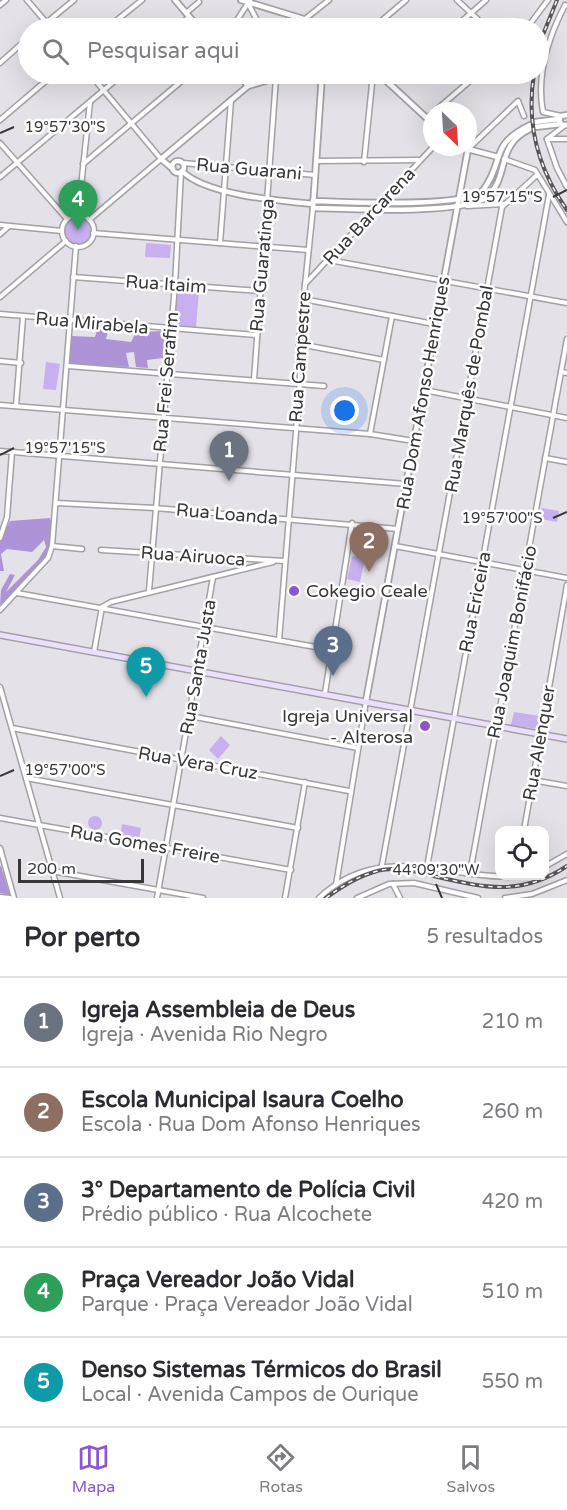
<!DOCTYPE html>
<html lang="pt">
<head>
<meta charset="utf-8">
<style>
	body { margin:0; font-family:"Varela Round",sans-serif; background:#f7f7f7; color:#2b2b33 }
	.controls { position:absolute; right:18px; bottom:18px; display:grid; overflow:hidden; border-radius:12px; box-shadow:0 6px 24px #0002 }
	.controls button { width:54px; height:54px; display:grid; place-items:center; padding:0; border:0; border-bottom:2px solid #e1e1e2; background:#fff; color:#2b2b33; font:30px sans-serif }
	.compass { position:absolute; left:423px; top:102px; width:54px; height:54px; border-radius:50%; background:#fff; box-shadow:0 6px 24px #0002; rotate:155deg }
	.scale { position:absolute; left:18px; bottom:15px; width:126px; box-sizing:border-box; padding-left:6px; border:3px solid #38373a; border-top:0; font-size:16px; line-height:21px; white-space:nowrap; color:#38373a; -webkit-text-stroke:4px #fff; paint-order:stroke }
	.you { position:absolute; left:345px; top:411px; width:21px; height:21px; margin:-15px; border:4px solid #fff; border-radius:50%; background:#1a73e8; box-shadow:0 0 0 9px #1a73e833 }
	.badge { display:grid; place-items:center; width:39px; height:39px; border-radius:50%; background:#8d56ce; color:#fff; font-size:20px; font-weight:700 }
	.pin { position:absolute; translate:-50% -50px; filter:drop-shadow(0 2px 3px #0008) }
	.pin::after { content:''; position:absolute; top:32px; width:21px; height:18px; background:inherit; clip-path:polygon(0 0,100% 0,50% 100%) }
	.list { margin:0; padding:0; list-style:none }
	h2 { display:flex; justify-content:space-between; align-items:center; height:78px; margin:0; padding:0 24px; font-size:26px }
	h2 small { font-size:20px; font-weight:400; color:#7c7c81 }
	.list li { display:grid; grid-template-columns:39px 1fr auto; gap:18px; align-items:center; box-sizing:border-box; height:90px; padding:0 24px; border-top:2px solid #e1e1e2 }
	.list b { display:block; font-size:22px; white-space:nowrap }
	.list p { margin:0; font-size:20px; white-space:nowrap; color:#7c7c81 }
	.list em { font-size:20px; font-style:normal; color:#7c7c81 }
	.icon { flex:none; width:33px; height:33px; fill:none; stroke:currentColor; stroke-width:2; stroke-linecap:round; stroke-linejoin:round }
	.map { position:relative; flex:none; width:567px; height:898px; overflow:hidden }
	.search { position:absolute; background:#fff; box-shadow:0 6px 24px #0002; left:18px; right:18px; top:18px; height:66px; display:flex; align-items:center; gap:15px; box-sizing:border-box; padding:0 21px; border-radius:33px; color:#7c7c81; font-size:22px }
	.sheet { height:528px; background:#fff }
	nav { display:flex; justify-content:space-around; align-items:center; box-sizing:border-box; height:84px; border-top:2px solid #e1e1e2; background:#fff; font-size:16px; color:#7c7c81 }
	nav a { display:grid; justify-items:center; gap:3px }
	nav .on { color:#8d56ce }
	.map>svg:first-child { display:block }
</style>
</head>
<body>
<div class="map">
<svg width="567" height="898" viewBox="0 0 567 898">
	<rect width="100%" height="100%" fill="#e4e2e8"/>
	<g fill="#c8afef">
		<circle cx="78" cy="231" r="14"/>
		<path d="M146 243 171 245 170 258 145 257Z"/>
		<path d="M176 289 199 290 196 328 173 326Z"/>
		<path d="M46 362 60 364 56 390 43 389Z"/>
		<path d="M542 508 559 511 557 522 540 519Z"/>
		<path d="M352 556 365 558 360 582 347 579Z"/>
		<path d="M514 712 540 716 538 729 511 725Z"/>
		<path d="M221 736 230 745 218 759 209 750Z"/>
		<circle cx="95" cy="823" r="7"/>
		<path d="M122 824 141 828 139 839 120 836Z"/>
	</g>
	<g fill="#ae93d7">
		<path d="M98 326 109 327 106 339 131 342 136 332 165 331 163 358 147 360 148 368 136 367 134 352 126 353 129 367 70 365V336L95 337Z"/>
		<path d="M50 518C62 553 23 584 0 605L1 590 10 574 15 575 6 592 38 560 46 547 44 540 32 552 7 549 1 554 4 571H0V540L10 521Z"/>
		<path d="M0 866H1L10 895 0 893Z"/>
	</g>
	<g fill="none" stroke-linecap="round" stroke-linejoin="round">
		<g stroke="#9d83c5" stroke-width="1.5">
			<path d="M465 201C484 197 490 187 499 171"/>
			<path d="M317 204 372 206"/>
			<path d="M387 206 453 204"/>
		</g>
		<defs>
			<g id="minor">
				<path d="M27 0 51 28"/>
				<path d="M457 0 487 28"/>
				<path d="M248 3 261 28"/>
				<path d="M0 5 6 0"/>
				<path d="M186 13 199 2"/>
				<path d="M305 19 329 0"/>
				<path d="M40 28 74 0"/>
				<path d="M107 28 142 0"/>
				<path d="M176 28 189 17"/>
				<path d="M232 28 250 0"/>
				<path d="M373 28 406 0"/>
				<path d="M454 28 486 0"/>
				<path d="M527 28 548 0"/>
				<path d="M0 63 28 38"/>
				<path d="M389 84 402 74"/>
				<path d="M435 111 478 74"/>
				<path d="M561 116 543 112C536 75 548 38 565 5L567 6"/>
				<path d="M427 118 432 114"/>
				<path d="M0 120 54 74"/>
				<path d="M547 139 557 168 567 187"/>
				<path d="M547 139 564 126"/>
				<path d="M548 139H567"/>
				<path d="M0 143 67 219"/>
				<path d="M468 149 518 101 524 116"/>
				<path d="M504 159 535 170 567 222"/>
				<path d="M316 161 420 160"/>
				<path d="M364 162 373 74"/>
				<path d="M183 163 315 175"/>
				<path d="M83 164 190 74"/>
				<path d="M0 177 123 74"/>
				<path d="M467 206 504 204"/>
				<path d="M78 215 90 102"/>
				<circle cx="78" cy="231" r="16"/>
				<path d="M89 220 161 159 90 74"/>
				<path d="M0 225 62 231"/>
				<path d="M93 233 308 250"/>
				<path d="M0 234 8 227"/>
				<path d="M220 243 231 100"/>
				<path d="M329 260 567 303"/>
				<path d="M73 277 259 291"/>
				<path d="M305 284 433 147"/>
				<path d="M0 297 66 241"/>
				<path d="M303 299 434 324"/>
				<path d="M0 314 256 335"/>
				<path d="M299 344 384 360"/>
				<path d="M0 361 21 363"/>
				<path d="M68 366 324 386"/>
				<path d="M561 372 567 373"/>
				<path d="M254 380 276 78"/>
				<path d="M424 390 567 418"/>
				<path d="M0 405 370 434 414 441"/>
				<path d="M16 406 23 317"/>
				<path d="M370 434 392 316"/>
				<path d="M0 451 406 484"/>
				<path d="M545 458 567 462"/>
				<path d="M56 503 155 508 398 529"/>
				<path d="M0 538 7 517 12 452"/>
				<path d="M52 546 82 549"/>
				<path d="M395 546 567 578"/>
				<path d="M101 550 285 561"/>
				<path d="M149 591 175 285 181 172"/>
				<path d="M17 593 332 650"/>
				<path d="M0 610 48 558 52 546 76 246"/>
				<path d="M279 640 300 383 299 344 313 208"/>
				<path d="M94 652 102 607 111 602 273 562"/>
				<path d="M0 687 60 898"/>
				<path d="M325 693 352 523"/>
				<path d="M190 716 358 748"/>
				<path d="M12 728 349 791"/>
				<path d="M26 778 298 828"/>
				<path d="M532 780 567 786"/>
				<path d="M0 818 291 870"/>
				<path d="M524 830 567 585"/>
				<path d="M0 848 14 898"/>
				<path d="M382 865 502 207 537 175"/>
				<path d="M427 867 549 195"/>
				<path d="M544 867 567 854"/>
				<path d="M52 871 203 898"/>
				<path d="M470 873 567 339"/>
				<path d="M393 884 400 898"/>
				<path d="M336 885 366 701"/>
				<path d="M0 897 10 898"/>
				<path d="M157 898 213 577"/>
				<path d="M285 898 305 782"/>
				<path d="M319 898C366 854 416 866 473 874 489 876 504 878 520 876"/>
				<path d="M357 898 389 884 414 883 478 898"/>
				<path d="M505 898 532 894 567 880"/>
			</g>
			<g id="tertiary">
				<path d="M175 0 199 28"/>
				<path d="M241 0 333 28"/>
				<path d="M238 74 248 86"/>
				<path d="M322 74 313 208C345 209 465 215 487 197 510 177 495 145 530 129"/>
				<path d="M379 74 432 123"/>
				<path d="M567 115 561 116 559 121 562 125H567"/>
				<path d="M535 122 559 119"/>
				<path d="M535 127 561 124"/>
				<path d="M460 147 498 157"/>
				<circle cx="178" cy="167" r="6"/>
				<path d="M173 169 161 159 248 86 289 74"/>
				<path d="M182 171C205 195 281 201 313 204"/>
				<path d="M313 201C342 202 469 209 484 189 505 160 489 145 530 125"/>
				<path d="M366 701 468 149"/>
			</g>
			<path id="secondary" d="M0 635 567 739"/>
		</defs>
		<use href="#minor" stroke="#a3a1a7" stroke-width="7"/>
		<use href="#tertiary" stroke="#a3a1a7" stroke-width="8"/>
		<use href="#secondary" stroke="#a3a1a7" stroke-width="8"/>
		<use href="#minor" stroke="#fff" stroke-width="4"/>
		<use href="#tertiary" stroke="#fff" stroke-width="4.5"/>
		<use href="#secondary" stroke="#ecdffd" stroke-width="5"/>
		<defs>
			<g id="rail">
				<path d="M538 47 557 0"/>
				<path d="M534 74C526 123 538 169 567 210"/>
				<path d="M326 898C341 887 356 877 374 872 392 866 412 870 429 875 482 887 519 898 567 866"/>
			</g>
		</defs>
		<use href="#rail" stroke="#58565a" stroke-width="4"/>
		<use href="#rail" stroke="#fff" stroke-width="1.5" stroke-dasharray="4.5" stroke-linecap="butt"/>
	</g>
	<path fill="none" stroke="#38373a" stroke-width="2" d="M0 133 14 127M553 197 567 190M0 455 14 448M553 518 567 512M0 776 14 770M436 884 442 898"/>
	<g fill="#8d56ce" stroke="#fff" stroke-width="2">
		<circle cx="294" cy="591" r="6"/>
		<circle cx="425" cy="726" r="6"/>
	</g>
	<g text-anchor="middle" stroke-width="5" stroke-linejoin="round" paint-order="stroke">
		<g font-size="18" fill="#38373a" stroke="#fff">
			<text transform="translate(249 169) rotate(5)" y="6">Rua Guarani</text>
			<text transform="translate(369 216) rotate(-47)" y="6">Rua Barcarena</text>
			<text transform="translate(262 265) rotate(-85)" y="6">Rua Guaratinga</text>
			<text transform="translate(166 284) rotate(4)" y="6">Rua Itaim</text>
			<text transform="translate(92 323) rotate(5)" y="6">Rua Mirabela</text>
			<text transform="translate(300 357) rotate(-86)" y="6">Rua Campestre</text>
			<text transform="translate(166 382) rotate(-85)" y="6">Rua Frei Serafim</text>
			<text transform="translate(469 389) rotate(-80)" y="6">Rua Marquês de Pombal</text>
			<text transform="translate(423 393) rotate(-80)" y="6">Rua Dom Afonso Henriques</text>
			<text transform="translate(227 514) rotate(5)" y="6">Rua Loanda</text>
			<text transform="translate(193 556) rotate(4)" y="6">Rua Airuoca</text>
			<text transform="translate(475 602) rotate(-79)" y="6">Rua Ericeira</text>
			<text transform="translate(512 642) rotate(-79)" y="6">Rua Joaquim Bonifácio</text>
			<text transform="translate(198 667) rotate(-80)" y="6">Rua Santa Justa</text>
			<text transform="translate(539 743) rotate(-80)" y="6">Rua Alenquer</text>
			<text transform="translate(198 763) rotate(10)" y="6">Rua Vera Cruz</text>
			<text transform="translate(145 844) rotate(10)" y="6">Rua Gomes Freire</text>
		</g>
		<g font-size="18" fill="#38373a" stroke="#fff" text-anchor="start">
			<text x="306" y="597">Cokegio Ceale</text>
			<text x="413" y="722" text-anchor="end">Igreja Universal<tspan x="413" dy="21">- Alterosa</tspan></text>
		</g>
	</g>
	<g font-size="15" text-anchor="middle" fill="#38373a" stroke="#fff" stroke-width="5" stroke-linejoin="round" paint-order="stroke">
		<text x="65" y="132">19°57'30"S</text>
		<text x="502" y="202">19°57'15"S</text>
		<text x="65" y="453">19°57'15"S</text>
		<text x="502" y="523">19°57'00"S</text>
		<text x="65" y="775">19°57'00"S</text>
		<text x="436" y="875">44°09'30"W</text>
	</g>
</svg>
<div class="controls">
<button><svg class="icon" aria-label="locate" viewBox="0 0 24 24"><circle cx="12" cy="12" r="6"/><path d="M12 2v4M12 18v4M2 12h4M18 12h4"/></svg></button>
</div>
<svg class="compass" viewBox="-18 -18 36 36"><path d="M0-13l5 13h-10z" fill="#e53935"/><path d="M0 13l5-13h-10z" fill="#7c7c81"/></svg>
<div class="scale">200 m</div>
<div class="you"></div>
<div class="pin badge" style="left:229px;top:481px;background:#6b7280">1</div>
<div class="pin badge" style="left:369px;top:572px;background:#8d6e63">2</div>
<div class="pin badge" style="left:333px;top:676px;background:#5c6f8a">3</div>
<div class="pin badge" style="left:78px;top:230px;background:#2e9e5b">4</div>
<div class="pin badge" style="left:146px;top:697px;background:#0f9aa8">5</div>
<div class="search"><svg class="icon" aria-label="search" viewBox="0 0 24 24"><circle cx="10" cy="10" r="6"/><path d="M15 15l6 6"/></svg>Pesquisar aqui</div>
</div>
<section class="sheet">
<h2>Por perto<small>5 resultados</small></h2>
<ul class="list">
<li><span class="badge" style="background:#6b7280">1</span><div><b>Igreja Assembleia de Deus</b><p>Igreja · Avenida Rio Negro</p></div><em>210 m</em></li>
<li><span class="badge" style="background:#8d6e63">2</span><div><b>Escola Municipal Isaura Coelho</b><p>Escola · Rua Dom Afonso Henriques</p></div><em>260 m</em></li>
<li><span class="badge" style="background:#5c6f8a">3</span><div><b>3° Departamento de Polícia Civil</b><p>Prédio público · Rua Alcochete</p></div><em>420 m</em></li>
<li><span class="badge" style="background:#2e9e5b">4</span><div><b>Praça Vereador João Vidal</b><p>Parque · Praça Vereador João Vidal</p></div><em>510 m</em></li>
<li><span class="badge" style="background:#0f9aa8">5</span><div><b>Denso Sistemas Térmicos do Brasil</b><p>Local · Avenida Campos de Ourique</p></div><em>550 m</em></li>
</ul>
</section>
<nav>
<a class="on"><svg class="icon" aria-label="map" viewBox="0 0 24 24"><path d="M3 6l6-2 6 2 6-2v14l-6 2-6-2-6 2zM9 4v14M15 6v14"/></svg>Mapa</a>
<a><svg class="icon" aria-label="directions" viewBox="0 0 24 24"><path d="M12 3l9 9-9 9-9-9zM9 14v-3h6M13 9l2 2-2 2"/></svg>Rotas</a>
<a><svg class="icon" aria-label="saved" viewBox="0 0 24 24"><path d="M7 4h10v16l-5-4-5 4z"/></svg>Salvos</a>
</nav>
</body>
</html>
